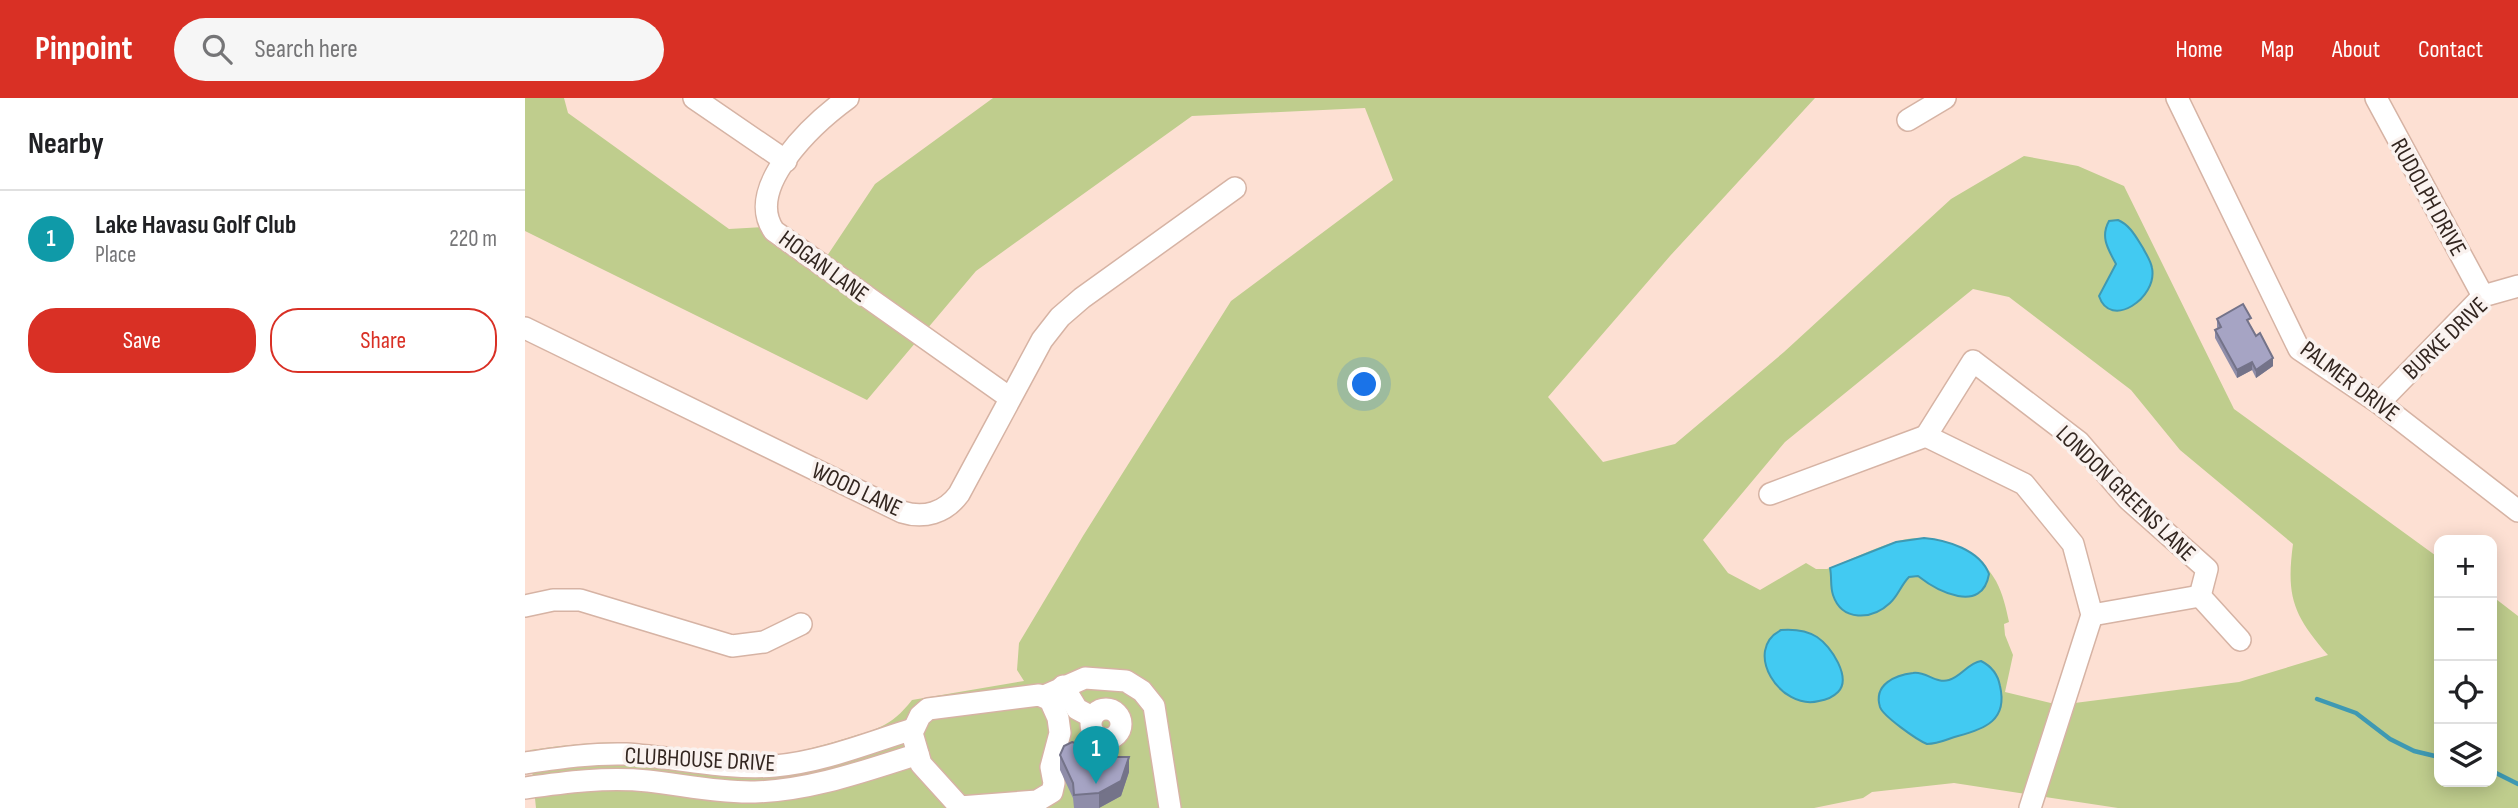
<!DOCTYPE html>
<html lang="en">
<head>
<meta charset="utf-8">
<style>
	body { margin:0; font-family:"Sofia Sans Condensed",sans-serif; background:#f6f6f6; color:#202124 }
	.controls { position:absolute; right:21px; bottom:21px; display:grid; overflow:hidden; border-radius:14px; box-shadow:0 4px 18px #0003 }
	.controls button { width:63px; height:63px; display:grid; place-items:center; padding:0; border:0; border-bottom:2px solid #e0e0e0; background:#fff; color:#202124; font:35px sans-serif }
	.you { position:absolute; left:840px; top:287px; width:24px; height:24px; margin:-18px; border:5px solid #fff; border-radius:50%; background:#1a73e8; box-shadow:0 0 0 10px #1a73e833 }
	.badge { display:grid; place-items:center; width:46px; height:46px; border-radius:50%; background:#d93025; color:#fff; font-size:23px; font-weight:700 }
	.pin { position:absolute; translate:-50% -58px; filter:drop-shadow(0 2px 4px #0008) }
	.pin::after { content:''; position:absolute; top:37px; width:24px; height:21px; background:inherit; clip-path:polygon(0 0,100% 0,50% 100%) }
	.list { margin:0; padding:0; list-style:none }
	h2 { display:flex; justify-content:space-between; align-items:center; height:91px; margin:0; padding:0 28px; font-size:30px }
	h2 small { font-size:23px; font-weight:400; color:#757577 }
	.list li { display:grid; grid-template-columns:46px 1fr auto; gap:21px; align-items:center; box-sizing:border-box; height:98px; padding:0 28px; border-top:2px solid #e0e0e0 }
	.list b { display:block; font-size:26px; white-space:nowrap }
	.list p { margin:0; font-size:23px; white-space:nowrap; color:#757577 }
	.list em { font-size:23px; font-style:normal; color:#757577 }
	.actions { display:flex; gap:14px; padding:21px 28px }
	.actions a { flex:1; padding:16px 0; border:2px solid #d93025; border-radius:28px; text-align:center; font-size:24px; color:#d93025 }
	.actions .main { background:#d93025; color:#fff }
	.icon { flex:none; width:38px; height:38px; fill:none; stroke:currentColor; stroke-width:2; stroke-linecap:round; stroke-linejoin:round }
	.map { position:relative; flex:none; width:1993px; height:710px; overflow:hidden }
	header { display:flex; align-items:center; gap:42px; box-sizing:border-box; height:98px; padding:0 35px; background:#d93025; color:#fff }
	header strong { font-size:33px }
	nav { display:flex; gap:38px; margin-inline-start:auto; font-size:24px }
	.search { width:490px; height:63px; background:#f6f6f6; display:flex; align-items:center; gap:18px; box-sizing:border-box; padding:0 24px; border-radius:38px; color:#757577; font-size:26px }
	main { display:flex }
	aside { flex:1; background:#fff }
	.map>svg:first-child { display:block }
</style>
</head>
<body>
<header>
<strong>Pinpoint</strong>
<div class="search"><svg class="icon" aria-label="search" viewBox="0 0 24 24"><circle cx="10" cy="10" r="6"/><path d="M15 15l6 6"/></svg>Search here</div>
<nav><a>Home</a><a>Map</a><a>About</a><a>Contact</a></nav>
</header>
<main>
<aside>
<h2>Nearby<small></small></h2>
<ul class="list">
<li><span class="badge" style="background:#0f9aa8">1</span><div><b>Lake Havasu Golf Club</b><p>Place</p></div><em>220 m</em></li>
</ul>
<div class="actions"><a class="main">Save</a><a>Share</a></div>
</aside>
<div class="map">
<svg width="1993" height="710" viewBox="0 0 1993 710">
	<rect width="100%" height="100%" fill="#fde0d3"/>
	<path fill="#bfcd8d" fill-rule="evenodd" d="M0 0H39L43 15 204 131 254 128 302 158 350 86 468 0H1290L1145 158 1023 299 1078 364 1150 346 1259 254 1426 101 1499 58 1553 68 1599 88 1709 311 1914 460V684H1967V498L1993 518V710H1593L1429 685 1347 694 1338 700 1289 710H11L5 652C37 648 69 643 101 645 142 648 183 658 224 659 257 659 288 650 319 641 351 631 365 630 387 602L499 583 492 572 494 545 558 438 706 203 868 82 840 10 667 18 451 173 342 302 0 133ZM1448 191 1484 199 1606 292 1655 352 1768 446C1761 498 1768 517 1803 557L1714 584 1534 607 1480 594 1488 557 1480 537 1479 526 1484 524C1481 510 1478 496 1471 483 1452 449 1409 433 1373 443 1349 450 1325 462 1302 471H1291L1281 465 1235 492 1203 475 1178 442 1260 344Z"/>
	<g fill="#42caf2" stroke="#3e99b3" stroke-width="2">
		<path d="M1593 122C1605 127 1611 139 1618 150 1621 156 1626 163 1627 170 1633 200 1585 232 1574 198L1591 166C1583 151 1575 139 1584 123Z"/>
		<path d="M1399 440C1422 442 1455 452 1464 476 1457 517 1412 493 1393 478L1384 479C1376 487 1373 498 1365 505 1347 522 1317 524 1308 497 1305 488 1307 479 1305 470L1371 444Z"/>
		<path d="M1256 532C1269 531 1281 532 1292 539 1306 548 1327 580 1313 594 1307 600 1301 602 1294 603 1255 613 1217 552 1256 532Z"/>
		<path d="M1456 563C1466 568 1473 577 1475 588 1483 622 1460 631 1433 638 1422 641 1414 646 1402 646 1392 642 1358 618 1355 609 1348 586 1371 577 1388 575 1401 573 1411 586 1424 582 1437 578 1443 565 1456 563Z"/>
	</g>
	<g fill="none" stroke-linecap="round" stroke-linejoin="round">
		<g stroke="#3e99b3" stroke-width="4.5">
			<path d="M1792 601 1831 615 1865 641 1889 653 1914 659"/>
			<path d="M1967 673 1993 686"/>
		</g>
		<defs>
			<g id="minor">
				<path d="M169 0 261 63"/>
				<path d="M323 0C290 24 218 89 249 133L485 300"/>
				<path d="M1652 0 1774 251 1854 305 1993 413"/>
				<path d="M1851 0 1958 198"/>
				<path d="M1383 22 1420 0"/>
				<path d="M0 230 377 414C399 421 420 415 434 396L517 242 535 219 557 200 710 90"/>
				<path d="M1854 305 1958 198 1993 188"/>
				<path d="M1401 338 1499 386 1548 446 1567 517 1505 710"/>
				<path d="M1401 338 1448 263 1554 344 1603 401 1682 471 1675 498"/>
				<path d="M1245 396 1401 338"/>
				<path d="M1675 498 1715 542"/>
				<path d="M0 508 28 502H55L207 548 239 544 276 526"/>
				<path d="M1567 517 1675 498"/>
				<path d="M538 588 552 611 567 619"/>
				<path d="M514 597 525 602 533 620 535 635 526 669 529 685 527 694 512 703 435 709 396 666 387 635 395 618 403 611Z"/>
				<path d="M519 598 560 580 601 583 617 593 629 608 645 710"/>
				<circle cx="581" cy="626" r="15"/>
				<path d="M0 665C34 660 67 655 101 656 150 659 200 672 250 668 297 664 343 645 388 631"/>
				<path d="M0 690C41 684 81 679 123 683 159 687 195 695 230 694 287 692 339 673 393 656"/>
			</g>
		</defs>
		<use href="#minor" stroke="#d6b3a4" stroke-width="24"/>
		<use href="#minor" stroke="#fff" stroke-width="21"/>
	</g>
	<g fill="#8f8da9">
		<path d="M1692 221 1726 228 1748 268 1731 280 1727 272 1712 280 1690 240V232L1693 231 1692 229Z"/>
		<path d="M535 657 587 659 604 674 596 698 574 710H549L548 700 535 672Z"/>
	</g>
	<g fill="#747389">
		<path d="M1748 260V268L1731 280V272Z"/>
		<path d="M1727 264V272L1712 280V272Z"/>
		<path d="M604 659V674L596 698 574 710V695Z"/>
	</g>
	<g fill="#a6a4c4" stroke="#747389" stroke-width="2">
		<path d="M1718 206 1726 220 1722 222 1731 238 1735 235 1748 260 1731 272 1727 264 1712 272 1690 232 1696 229 1692 221Z"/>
		<path d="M547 644 556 647 562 644 581 649 587 659H604L596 683 574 695 549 697 548 685 535 657 539 648Z"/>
	</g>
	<g text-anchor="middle" stroke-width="7" stroke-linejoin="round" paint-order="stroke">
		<g font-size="24" fill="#332620" stroke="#faf2ef">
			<text transform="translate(1904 99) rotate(61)" y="8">RUDOLPH DRIVE</text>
			<text transform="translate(299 168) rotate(36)" y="8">HOGAN LANE</text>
			<text transform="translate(1920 240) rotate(-44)" y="8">BURKE DRIVE</text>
			<text transform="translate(1825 283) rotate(37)" y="8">PALMER DRIVE</text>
			<text transform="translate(332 391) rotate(25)" y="8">WOOD LANE</text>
			<text transform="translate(1601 395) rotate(44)" y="8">LONDON GREENS LANE</text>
			<text transform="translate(175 661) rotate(3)" y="8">CLUBHOUSE DRIVE</text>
		</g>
	</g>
</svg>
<div class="controls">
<button>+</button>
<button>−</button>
<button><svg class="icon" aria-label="locate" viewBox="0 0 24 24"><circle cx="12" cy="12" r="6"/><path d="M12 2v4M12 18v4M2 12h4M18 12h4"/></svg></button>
<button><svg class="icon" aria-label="layers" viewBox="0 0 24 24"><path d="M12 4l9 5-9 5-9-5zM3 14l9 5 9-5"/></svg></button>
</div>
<div class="you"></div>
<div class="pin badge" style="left:571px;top:686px;background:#0f9aa8">1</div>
</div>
</main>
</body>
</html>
